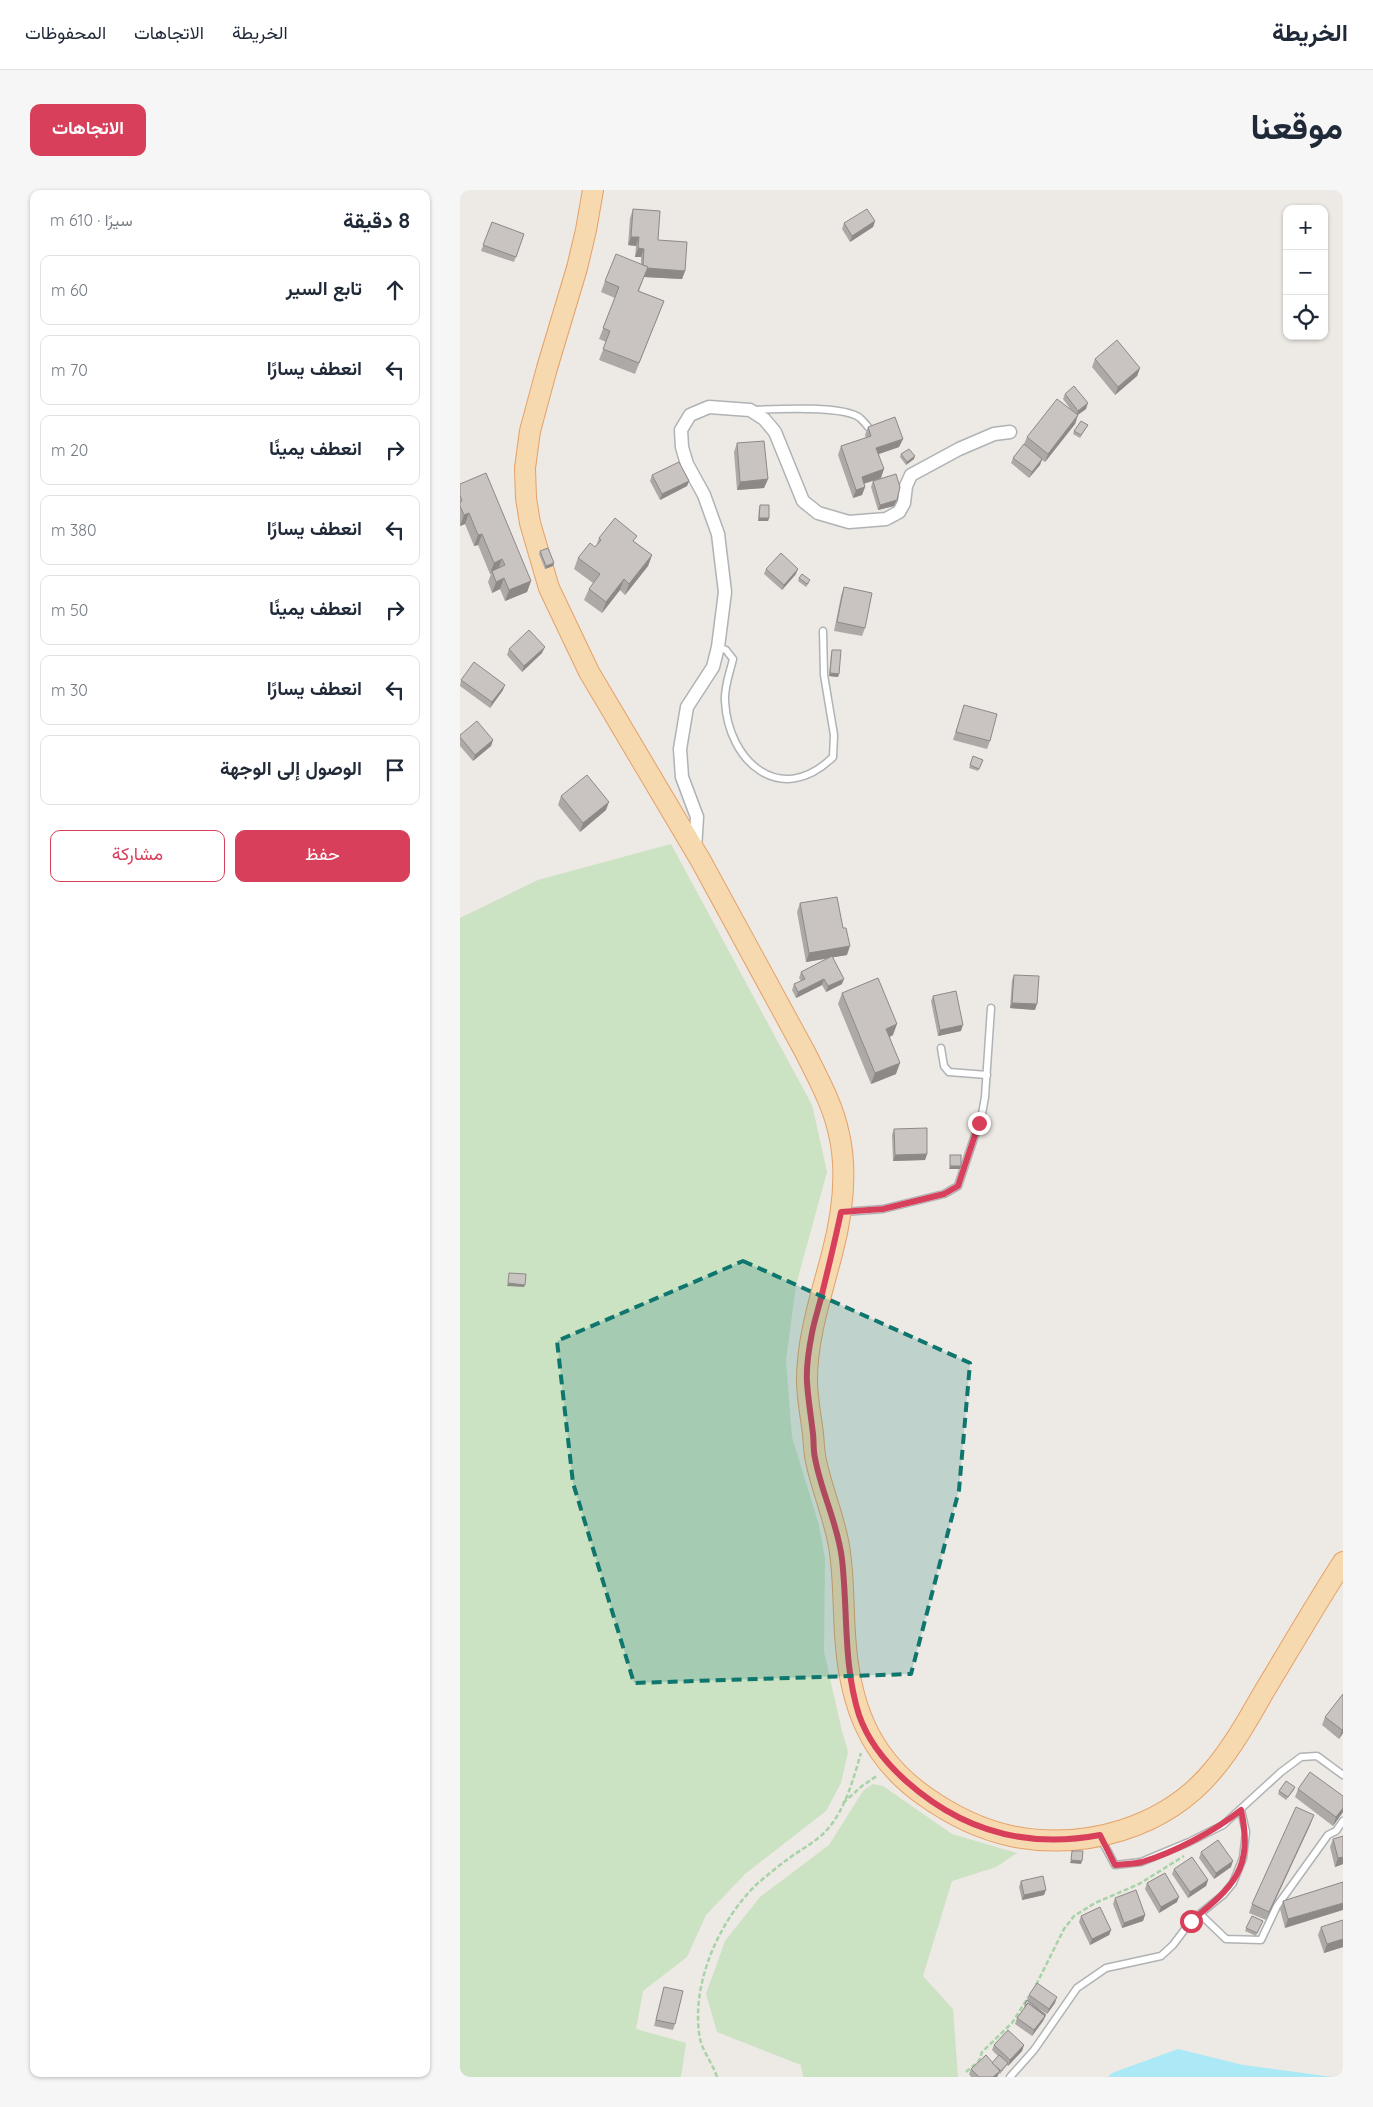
<!DOCTYPE html>
<html lang="ar">
<head>
<meta charset="utf-8">
<style>
	body { margin:0; font-family:Quicksand,Vazirmatn,sans-serif; background:#f6f6f7; color:#1f2937; direction:rtl }
	.controls { position:absolute; right:15px; top:15px; display:grid; overflow:hidden; border-radius:10px; box-shadow:0 1px 4px #0004 }
	.controls button { width:45px; height:45px; display:grid; place-items:center; padding:0; border:0; border-bottom:1px solid #e0e1e3; background:#fff; color:#1f2937; font:25px sans-serif }
	.stop { position:absolute; width:15px; height:15px; margin:-11px; border:4px solid #d83f5a; border-radius:50%; background:#fff }
	.stop.end { background:#d83f5a; border-color:#fff; box-shadow:0 1px 5px #0008 }
	.list { margin:0; padding:0; list-style:none }
	h2 { display:flex; justify-content:space-between; align-items:center; height:65px; margin:0; padding:0 20px; font-size:21px }
	h2 small { font-size:16px; font-weight:400; color:#747a83 }
	.list li { display:grid; grid-template-columns:32px 1fr auto; gap:15px; align-items:center; box-sizing:border-box; height:70px; margin:0 10px 10px; padding:0 10px; border:1px solid #e0e1e3; border-radius:10px }
	.list b { display:block; font-size:19px; white-space:nowrap }
	.list em { font-size:16px; font-style:normal; color:#747a83 }
	.actions { display:flex; gap:10px; padding:15px 20px }
	.actions a { flex:1; padding:11px 0; border:1px solid #d83f5a; border-radius:10px; text-align:center; font-size:18px; color:#d83f5a }
	.actions .main { background:#d83f5a; color:#fff }
	.icon { flex:none; width:28px; height:28px; fill:none; stroke:currentColor; stroke-width:2; stroke-linecap:round; stroke-linejoin:round }
	.map { position:relative; flex:none; width:883px; height:1887px; overflow:hidden; direction:ltr; border-radius:10px }
	header { display:flex; align-items:center; gap:30px; box-sizing:border-box; height:70px; padding:0 25px; background:#fff; border-bottom:1px solid #e0e1e3 }
	header strong { font-size:24px }
	nav { display:flex; gap:28px; margin-inline-start:auto; font-size:18px }
	.intro { display:flex; align-items:center; justify-content:space-between; box-sizing:border-box; height:120px; padding:0 30px }
	h1 { margin:0; font-size:35px }
	.button { padding:12px 22px; border-radius:10px; background:#d83f5a; color:#fff; font-size:18px; font-weight:700 }
	main { display:flex; gap:30px; padding:0 30px }
	aside { flex:1; background:#fff; border-radius:10px; box-shadow:0 1px 4px #0004 }
	.map>svg:first-child { display:block }
</style>
</head>
<body>
<header>
<strong>الخريطة</strong>
<nav><a>الخريطة</a><a>الاتجاهات</a><a>المحفوظات</a></nav>
</header>
<div class="intro"><h1>موقعنا</h1><a class="button">الاتجاهات</a></div>
<main>
<div class="map">
<svg width="883" height="1887" viewBox="0 0 883 1887">
	<rect width="100%" height="100%" fill="#ede9e4"/>
	<g fill="#cbe2c3">
		<path d="M211 654 352 915 367 982 336 1095 326 1170 332 1247 359 1335 365 1369 364 1462 381 1537 388 1562 381 1593 366 1621 285 1684 246 1725 227 1767 183 1801 176 1839 226 1853 221 1887H0V728L78 690Z"/>
		<path d="M413 1594 423 1596 492 1644 557 1663 536 1677 492 1691 463 1786 493 1819 498 1887H343L341 1875 257 1842 246 1804 265 1751 300 1707 369 1655 403 1601Z"/>
	</g>
	<path fill="#abe9f7" d="M718 1859 783 1875 873 1887H648L652 1883Z"/>
	<g fill="none" stroke-linecap="round" stroke-linejoin="round">
		<defs>
			<g id="service">
				<path d="M293 220C316 219 383 215 400 228 403 231 406 234 408 237"/>
				<path d="M258 457 266 460 273 469C270 482 264 497 265 511 268 572 321 618 373 567L374 545 364 485 363 441"/>
				<path d="M481 858 484 876 489 882 527 885"/>
				<path d="M384 1022 423 1019 484 1004 498 996 522 924 525 907 531 818"/>
				<path d="M641 1649 655 1675 681 1672 729 1652 763 1635 821 1582 841 1567 857 1566 883 1585"/>
				<path d="M740 1724 766 1749 801 1750 817 1716 868 1645 876 1641 883 1631"/>
				<path d="M550 1887 574 1860 617 1798 646 1778 701 1766 713 1755 731 1731 763 1705 773 1693 783 1668 786 1642 781 1620"/>
			</g>
			<path id="minor" d="M235 659 237 627 222 587 220 559 227 517 253 477 258 457 265 402 258 344 244 305 227 274 222 257 221 240 230 225 249 217 290 220 304 229 315 242 343 311 358 323 389 332 426 329 439 322 444 313 446 296 451 285 499 259 534 244 550 242"/>
			<path id="primary" d="M133 0 126 40 117 78 87 178 70 241 65 278 66 308 70 333 89 398 129 482 241 671 345 862C358 888 373 915 379 944 388 983 382 1026 372 1064 361 1106 347 1148 347 1190 347 1208 351 1227 353 1244 354 1253 354 1263 356 1271 362 1300 374 1327 379 1356 384 1385 383 1415 385 1444 389 1512 408 1567 466 1607 493 1626 519 1639 551 1646 624 1661 706 1638 754 1579 774 1555 790 1526 805 1500 831 1457 856 1414 883 1372"/>
		</defs>
		<use href="#service" stroke="#afb3b5" stroke-width="9"/>
		<use href="#minor" stroke="#afb3b5" stroke-width="15"/>
		<use href="#primary" stroke="#e4a167" stroke-width="22"/>
		<g stroke="#a7d3a7" stroke-width="2.5" stroke-dasharray="5 2.5" stroke-linecap="butt">
			<path d="M383 1613 402 1596 418 1585"/>
			<path d="M576 1795 604 1739 614 1726 635 1713 679 1694 724 1666"/>
			<path d="M506 1882 519 1871 522 1862 552 1833 569 1806"/>
			<path d="M257 1887C253 1874 243 1862 240 1849 230 1795 259 1730 298 1693 308 1685 318 1676 328 1669 340 1660 354 1653 365 1642 385 1621 393 1590 401 1563"/>
		</g>
		<use href="#service" stroke="#fff" stroke-width="6"/>
		<use href="#minor" stroke="#fff" stroke-width="12"/>
		<use href="#primary" stroke="#f7d9af" stroke-width="20"/>
	</g>
	<g fill="#ada9a6">
		<path d="M173 19 198 50 225 81 222 89 184 87 179 101 204 111 175 184 139 170 146 152 139 149 155 108 141 102 145 91 181 74V67H175L176 56 168 55 170 28Z"/>
		<path d="M415 31 413 37 390 52 382 39 384 33Z"/>
		<path d="M32 32 64 44 54 72 21 61Z"/>
		<path d="M635 169 680 178 677 186 655 205 632 177Z"/>
		<path d="M605 204 626 219 618 225 615 234 585 272 582 270 580 275 569 288 551 273 553 268 564 254 567 247 612 221 603 209Z"/>
		<path d="M628 235 620 248 613 244 614 241Z"/>
		<path d="M408 237 443 249 439 257 419 264 421 288 404 294 405 297 402 305 393 308 378 265 381 256 406 248 405 245Z"/>
		<path d="M277 253 308 289 304 298 277 300 274 262Z"/>
		<path d="M441 264 454 269 446 275 440 267Z"/>
		<path d="M192 285 229 291 227 296 200 310 190 291Z"/>
		<path d="M413 291 434 316 418 320 411 297Z"/>
		<path d="M0 294 71 391 67 402 45 411 40 399 32 403 28 392 31 384H30L18 355 14 356 5 334 0 336Z"/>
		<path d="M300 315 309 328 308 331H298L299 318Z"/>
		<path d="M139 348 175 352 192 365 188 376 165 405 160 400 142 423 124 410 129 399 133 393 114 379 118 368 136 356Z"/>
		<path d="M80 361 94 373 93 376 85 379 79 364Z"/>
		<path d="M306 379 336 384 322 400 304 384Z"/>
		<path d="M339 388 349 393 346 397 338 391Z"/>
		<path d="M384 397 405 438 402 446 374 441 381 406Z"/>
		<path d="M49 459 82 463 62 482 47 465Z"/>
		<path d="M372 460 378 487 369 486 371 463Z"/>
		<path d="M1 490 43 500 30 518 0 496Z"/>
		<path d="M504 515 530 551 527 559 493 550Z"/>
		<path d="M0 545 33 550 31 556 13 571 0 556Z"/>
		<path d="M513 566 523 570 518 581 509 578Z"/>
		<path d="M101 606 146 620 120 642 98 615Z"/>
		<path d="M340 713 387 765 373 767 382 794 366 802 362 795 336 808 332 800 334 794 341 791 339 788 341 782 370 768 346 772 337 722Z"/>
		<path d="M554 785 575 820 550 818 552 790Z"/>
		<path d="M382 803 433 845 430 847 436 884 411 894 378 814Z"/>
		<path d="M473 806 501 841 478 846 471 811Z"/>
		<path d="M434 939 467 964 465 970 433 971 432 945Z"/>
		<path d="M883 1504V1543L879 1549 862 1535 865 1527Z"/>
		<path d="M835 1597 834 1600 826 1610 818 1604 819 1601Z"/>
		<path d="M838 1599 883 1622 873 1636 835 1607Z"/>
		<path d="M851 1633 806 1730 789 1723 792 1714Z"/>
		<path d="M873 1649 883 1674 875 1677 870 1657Z"/>
		<path d="M741 1662 771 1677 754 1689 739 1668Z"/>
		<path d="M714 1679 748 1690 746 1696 728 1708 712 1684Z"/>
		<path d="M561 1691 584 1705 562 1710 559 1697Z"/>
		<path d="M883 1692 825 1738 820 1719 823 1711Z"/>
		<path d="M687 1693 717 1712 699 1723 685 1699Z"/>
		<path d="M655 1708 685 1725 683 1731 662 1738 653 1714Z"/>
		<path d="M621 1726 651 1740 649 1745 630 1755 619 1732Z"/>
		<path d="M792 1726 803 1731 796 1746 785 1741Z"/>
		<path d="M883 1730V1757L864 1763 858 1745 861 1737Z"/>
		<path d="M204 1797 215 1834 213 1840 194 1836Z"/>
		<path d="M569 1805 595 1813 587 1824 570 1813 586 1825 583 1831 572 1846 555 1834 557 1828 565 1817 564 1816 565 1813 567 1810Z"/>
		<path d="M534 1855H564L562 1861 548 1876 547 1875 540 1884 539 1883 537 1887H511L509 1884 511 1879 532 1873 538 1866 532 1860Z"/>
	</g>
	<g fill="#8d8987">
		<path d="M415 31 413 37 390 52 392 46Z"/>
		<path d="M171 47H179L176 56 168 55Z"/>
		<path d="M178 58 184 59 181 67H175Z"/>
		<path d="M183 78 225 81 222 89 184 87Z"/>
		<path d="M680 178 677 186 655 205 658 197Z"/>
		<path d="M628 213 626 219 616 226 618 221Z"/>
		<path d="M618 225 615 234 585 272 588 264Z"/>
		<path d="M443 249 439 257 413 266 416 258Z"/>
		<path d="M455 266 454 269 446 275 447 272Z"/>
		<path d="M582 269 580 275 569 288 572 282Z"/>
		<path d="M424 279 421 288 399 295 402 287Z"/>
		<path d="M308 289 304 298 277 300 280 292Z"/>
		<path d="M229 291 227 296 200 310 202 304Z"/>
		<path d="M405 297 402 305 393 308 396 300Z"/>
		<path d="M437 310 434 316 418 320 420 315Z"/>
		<path d="M9 323 5 334 0 336 4 325Z"/>
		<path d="M299 328H309L308 331H298Z"/>
		<path d="M22 344 18 355 14 356 18 345Z"/>
		<path d="M192 365 188 376 165 405 169 394Z"/>
		<path d="M42 369 38 380 32 381 30 384 34 373Z"/>
		<path d="M94 373 93 376 85 379 86 376Z"/>
		<path d="M338 379 336 384 322 400 324 395Z"/>
		<path d="M44 388 40 399 32 403 36 392Z"/>
		<path d="M164 389 160 400 142 423 146 412Z"/>
		<path d="M71 391 67 402 45 411 49 400Z"/>
		<path d="M85 457 82 463 62 482 64 476Z"/>
		<path d="M370 483 379 484 378 487 369 486Z"/>
		<path d="M45 495 43 500 30 518 32 512Z"/>
		<path d="M33 550 31 556 13 571 15 565Z"/>
		<path d="M149 612 146 620 120 642 123 633Z"/>
		<path d="M390 756 387 765 346 772 349 763Z"/>
		<path d="M364 789 362 795 336 808 338 802Z"/>
		<path d="M384 789 382 794 366 802 368 796Z"/>
		<path d="M552 813 577 814 575 820 550 818Z"/>
		<path d="M437 834 433 845 422 850 426 839Z"/>
		<path d="M503 835 501 841 478 846 480 840Z"/>
		<path d="M440 873 436 884 411 894 415 883Z"/>
		<path d="M467 964 465 970 433 971 435 965Z"/>
		<path d="M490 976H501L500 979H489Z"/>
		<path d="M48 1093 65 1095 64 1097 47 1096Z"/>
		<path d="M883 1539V1543L879 1549 882 1540Z"/>
		<path d="M883 1618V1622L873 1636 876 1627Z"/>
		<path d="M854 1625 851 1633 806 1730 809 1722Z"/>
		<path d="M883 1667V1674L875 1677 878 1668Z"/>
		<path d="M611 1670 622 1671 621 1674 610 1673Z"/>
		<path d="M773 1671 771 1677 754 1689 756 1683Z"/>
		<path d="M748 1690 746 1696 728 1708 730 1702Z"/>
		<path d="M586 1700 584 1705 562 1710 564 1705Z"/>
		<path d="M719 1707 717 1712 699 1723 701 1717Z"/>
		<path d="M883 1713V1720L825 1738 828 1729Z"/>
		<path d="M685 1725 683 1731 662 1738 664 1733Z"/>
		<path d="M651 1740 649 1745 630 1755 632 1749Z"/>
		<path d="M883 1749V1757L864 1763 867 1754Z"/>
		<path d="M597 1807 595 1813 587 1824 589 1819Z"/>
		<path d="M586 1825 583 1831 572 1846 574 1840Z"/>
		<path d="M564 1855 562 1861 548 1876 550 1870Z"/>
		<path d="M540 1881 537 1887H533Z"/>
	</g>
	<g fill="#c9c4c1" stroke="#8d8987">
		<path d="M173 19 200 21 198 50 227 52 225 81 187 78 188 77 183 75 184 59 178 58 179 47H171Z"/>
		<path d="M407 19 415 31 392 46 384 33Z"/>
		<path d="M32 32 64 44 56 67 23 55Z"/>
		<path d="M156 64 188 77 178 101 204 111 179 173 143 159 150 141 143 138 159 97 145 91Z"/>
		<path d="M657 150 680 178 658 197 635 169Z"/>
		<path d="M614 196 628 213 618 221 605 204Z"/>
		<path d="M597 209 618 225 588 264 567 247Z"/>
		<path d="M435 227 443 249 416 258 424 279 402 287 405 297 396 300 381 256 411 246 408 237Z"/>
		<path d="M621 231 628 235 621 245 614 241Z"/>
		<path d="M304 251 308 289 280 292 277 253Z"/>
		<path d="M564 254 582 269 572 282 553 268Z"/>
		<path d="M449 259 455 266 447 272 441 264Z"/>
		<path d="M219 272 229 291 202 304 192 285Z"/>
		<path d="M26 283 71 391 49 400 44 388 36 392 32 381 45 375 42 369 34 373 22 344 18 345 9 323 4 325 0 316V312L2 311 0 305V294Z"/>
		<path d="M436 284 440 297 437 310 420 315 413 291Z"/>
		<path d="M300 315H309V328H299Z"/>
		<path d="M155 328 177 346 173 351 192 365 169 394 164 389 146 412 129 399 140 384 118 368 130 353 135 357 141 350 139 348Z"/>
		<path d="M88 358 94 373 86 376 80 361Z"/>
		<path d="M321 363 338 379 324 395 306 379Z"/>
		<path d="M342 384 350 390 347 394 339 388Z"/>
		<path d="M384 397 412 403 405 438 377 432Z"/>
		<path d="M69 440 85 457 64 476 49 459Z"/>
		<path d="M372 460H381L379 484 370 483Z"/>
		<path d="M14 472 45 495 32 512 1 490Z"/>
		<path d="M504 515 537 524 530 551 496 542Z"/>
		<path d="M17 531 33 550 15 565 0 547V545Z"/>
		<path d="M513 566 523 570 519 579 510 575Z"/>
		<path d="M127 585 149 612 123 633 101 606Z"/>
		<path d="M377 707 383 738H386L390 756 349 763 340 713Z"/>
		<path d="M372 766 384 789 368 796 364 789 338 802 334 794 345 789 341 782Z"/>
		<path d="M554 785 579 786 577 814 552 813Z"/>
		<path d="M418 788 437 834 426 839 440 873 415 883 382 803Z"/>
		<path d="M496 801 503 835 480 840 473 806Z"/>
		<path d="M467 938V964L435 965 434 939Z"/>
		<rect x="490" y="965" width="11" height="11"/>
		<path d="M49 1083 66 1084 65 1095 48 1093Z"/>
		<path d="M883 1504V1539L882 1540 865 1527Z"/>
		<path d="M850 1582 883 1606V1618L876 1627 838 1599Z"/>
		<path d="M826 1591 835 1597 828 1607 819 1601Z"/>
		<path d="M836 1617 854 1625 809 1722 792 1714Z"/>
		<path d="M883 1646V1667L878 1668 873 1649Z"/>
		<path d="M758 1650 773 1671 756 1683 741 1662Z"/>
		<path d="M612 1661H623L622 1671 611 1670Z"/>
		<path d="M732 1667 748 1690 730 1702 714 1679Z"/>
		<path d="M705 1683 719 1707 701 1717 687 1693Z"/>
		<path d="M583 1686 586 1700 564 1705 561 1691Z"/>
		<path d="M883 1692V1713L828 1729 823 1711Z"/>
		<path d="M676 1700 685 1725 664 1733 655 1708Z"/>
		<path d="M640 1717 651 1740 632 1749 621 1726Z"/>
		<path d="M792 1726 803 1731 797 1743 786 1738Z"/>
		<path d="M883 1730V1749L867 1754 861 1737Z"/>
		<path d="M577 1793 597 1807 589 1819 569 1805Z"/>
		<path d="M204 1797 223 1801 215 1834 196 1830Z"/>
		<path d="M567 1810 586 1825 568 1813 567 1815 565 1813Z"/>
		<path d="M568 1813 585 1826 574 1840 557 1828Z"/>
		<path d="M548 1840 564 1855 550 1870 534 1855Z"/>
		<path d="M526 1865 540 1881 533 1887H519L511 1879Z"/>
		<path d="M539 1865 548 1873 541 1881 532 1873Z"/>
	</g>
	<g fill="none" stroke-linecap="round" stroke-linejoin="round">
		<path stroke="#d83f5a" stroke-width="6" d="M519 933 498 996 484 1004 423 1019 381 1022C375 1051 368 1079 361 1108 358 1120 354 1132 352 1143 349 1158 346 1176 347 1192 348 1209 351 1226 353 1244 354 1252 353 1260 355 1268 361 1302 378 1334 382 1369 388 1422 383 1474 399 1525 408 1551 426 1573 446 1591 502 1641 566 1659 640 1645L655 1675C664 1674 674 1674 682 1672 715 1662 755 1641 781 1620 794 1679 773 1697 731 1731"/>
	</g>
	<path fill="#0f766e" fill-opacity="0.2" stroke="#0f766e" stroke-width="4" stroke-dasharray="10 6" stroke-linejoin="round" d="M283 1071 510 1173 499 1300 451 1484 174 1493 113 1293 97 1151Z"/>
</svg>
<div class="controls">
<button>+</button>
<button>−</button>
<button><svg class="icon" aria-label="locate" viewBox="0 0 24 24"><circle cx="12" cy="12" r="6"/><path d="M12 2v4M12 18v4M2 12h4M18 12h4"/></svg></button>
</div>
<div class="stop" style="left:731px;top:1731px"></div>
<div class="stop end" style="left:519px;top:933px"></div>
</div>
<aside>
<h2>8 دقيقة<small>سيرًا · 610 m</small></h2>
<ul class="list">
<li><svg class="icon" aria-label="ahead" viewBox="0 0 24 24"><path d="M12 20V5M6 11l6-6 6 6"/></svg><div><b>تابع السير</b></div><em>60 m</em></li>
<li><svg class="icon" aria-label="left" viewBox="0 0 24 24"><path d="M17 20v-9H6M10 6l-5 5 5 5"/></svg><div><b>انعطف يسارًا</b></div><em>70 m</em></li>
<li><svg class="icon" aria-label="right" viewBox="0 0 24 24"><path d="M7 20v-9h11M14 6l5 5-5 5"/></svg><div><b>انعطف يمينًا</b></div><em>20 m</em></li>
<li><svg class="icon" aria-label="left" viewBox="0 0 24 24"><path d="M17 20v-9H6M10 6l-5 5 5 5"/></svg><div><b>انعطف يسارًا</b></div><em>380 m</em></li>
<li><svg class="icon" aria-label="right" viewBox="0 0 24 24"><path d="M7 20v-9h11M14 6l5 5-5 5"/></svg><div><b>انعطف يمينًا</b></div><em>50 m</em></li>
<li><svg class="icon" aria-label="left" viewBox="0 0 24 24"><path d="M17 20v-9H6M10 6l-5 5 5 5"/></svg><div><b>انعطف يسارًا</b></div><em>30 m</em></li>
<li><svg class="icon" aria-label="arrive" viewBox="0 0 24 24"><path d="M6 21V4h12l-3 4 3 4H6"/></svg><div><b>الوصول إلى الوجهة</b></div></li>
</ul>
<div class="actions"><a class="main">حفظ</a><a>مشاركة</a></div>
</aside>
</main>
</body>
</html>
